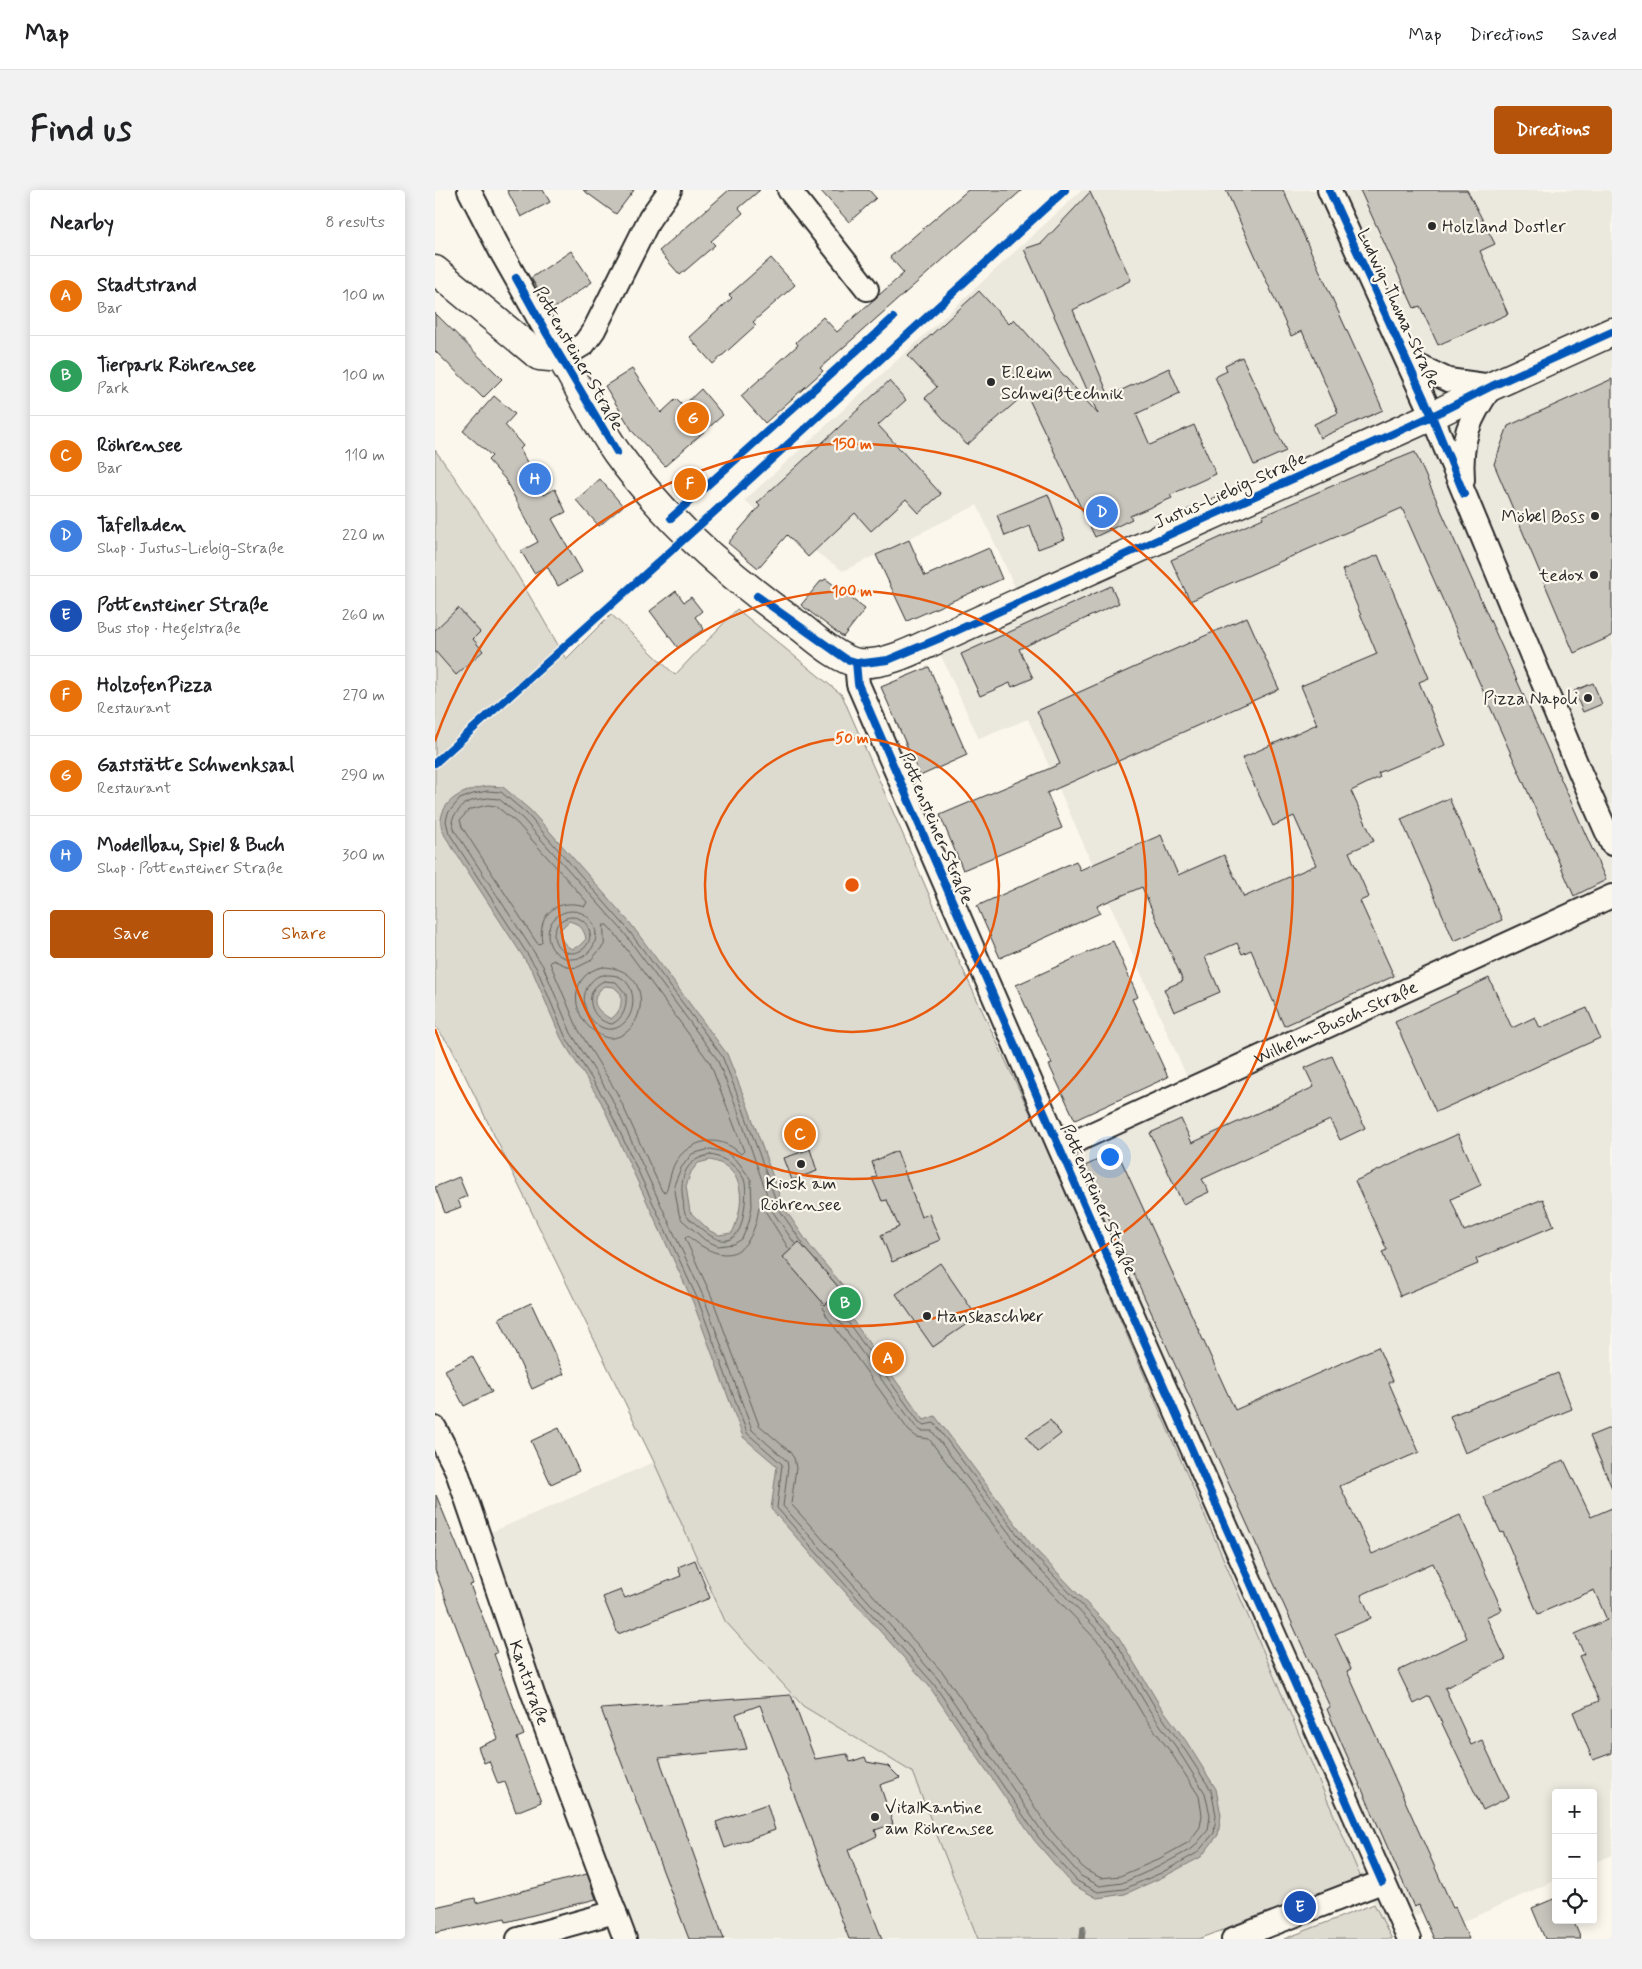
<!DOCTYPE html>
<html lang="en">
<head>
<meta charset="utf-8">
<style>
	body { margin:0; font-family:Mynerve,sans-serif; background:#f2f2f2; color:#202124 }
	.controls { position:absolute; right:15px; bottom:15px; display:grid; overflow:hidden; border-radius:5px; box-shadow:0 2px 12px #0003 }
	.controls button { width:45px; height:45px; display:grid; place-items:center; padding:0; border:0; border-bottom:1px solid #e0e0e0; background:#fff; color:#202124; font:25px sans-serif }
	.you { position:absolute; left:674px; top:966px; width:18px; height:18px; margin:-12px; border:4px solid #fff; border-radius:50%; background:#1a73e8; box-shadow:0 0 0 8px #1a73e833 }
	.badge { display:grid; place-items:center; width:32px; height:32px; border-radius:50%; background:#b45309; color:#fff; font-size:16px; font-weight:700 }
	.pin { position:absolute; translate:-50% -50%; border:2px solid #fff; box-shadow:0 1px 5px #0006 }
	.list { margin:0; padding:0; list-style:none }
	h2 { display:flex; justify-content:space-between; align-items:center; height:65px; margin:0; padding:0 20px; font-size:21px }
	h2 small { font-size:16px; font-weight:400; color:#757577 }
	.list li { display:grid; grid-template-columns:32px 1fr auto; gap:15px; align-items:center; box-sizing:border-box; height:80px; padding:0 20px; border-top:1px solid #e0e0e0 }
	.list b { display:block; font-size:19px; white-space:nowrap }
	.list p { margin:0; font-size:16px; white-space:nowrap; color:#757577 }
	.list em { font-size:16px; font-style:normal; color:#757577 }
	.actions { display:flex; gap:10px; padding:15px 20px }
	.actions a { flex:1; padding:11px 0; border:1px solid #b45309; border-radius:5px; text-align:center; font-size:18px; color:#b45309 }
	.actions .main { background:#b45309; color:#fff }
	.icon { flex:none; width:28px; height:28px; fill:none; stroke:currentColor; stroke-width:2; stroke-linecap:round; stroke-linejoin:round }
	.map { position:relative; flex:none; width:1177px; height:1749px; overflow:hidden; border-radius:5px }
	header { display:flex; align-items:center; gap:30px; box-sizing:border-box; height:70px; padding:0 25px; background:#fff; border-bottom:1px solid #e0e0e0 }
	header strong { font-size:24px }
	nav { display:flex; gap:28px; margin-inline-start:auto; font-size:18px }
	.intro { display:flex; align-items:center; justify-content:space-between; box-sizing:border-box; height:120px; padding:0 30px }
	h1 { margin:0; font-size:35px }
	.button { padding:12px 22px; border-radius:5px; background:#b45309; color:#fff; font-size:18px; font-weight:700 }
	main { display:flex; gap:30px; padding:0 30px }
	aside { flex:1; background:#fff; border-radius:5px; box-shadow:0 2px 12px #0003 }
	.map>svg:first-child { display:block }
</style>
</head>
<body>
<header>
<strong>Map</strong>
<nav><a>Map</a><a>Directions</a><a>Saved</a></nav>
</header>
<div class="intro"><h1>Find us</h1><a class="button">Directions</a></div>
<main>
<aside>
<h2>Nearby<small>8 results</small></h2>
<ul class="list">
<li><span class="badge" style="background:#e8710a">A</span><div><b>Stadtstrand</b><p>Bar</p></div><em>100 m</em></li>
<li><span class="badge" style="background:#2e9e5b">B</span><div><b>Tierpark Röhrensee</b><p>Park</p></div><em>100 m</em></li>
<li><span class="badge" style="background:#e8710a">C</span><div><b>Röhrensee</b><p>Bar</p></div><em>110 m</em></li>
<li><span class="badge" style="background:#3f7fe0">D</span><div><b>Tafelladen</b><p>Shop · Justus-Liebig-Straße</p></div><em>220 m</em></li>
<li><span class="badge" style="background:#1a4fb4">E</span><div><b>Pottensteiner Straße</b><p>Bus stop · Hegelstraße</p></div><em>260 m</em></li>
<li><span class="badge" style="background:#e8710a">F</span><div><b>HolzofenPizza</b><p>Restaurant</p></div><em>270 m</em></li>
<li><span class="badge" style="background:#e8710a">G</span><div><b>Gaststätte Schwenksaal</b><p>Restaurant</p></div><em>290 m</em></li>
<li><span class="badge" style="background:#3f7fe0">H</span><div><b>Modellbau, Spiel &amp; Buch</b><p>Shop · Pottensteiner Straße</p></div><em>300 m</em></li>
</ul>
<div class="actions"><a class="main">Save</a><a>Share</a></div>
</aside>
<div class="map">
<svg width="1177" height="1749" viewBox="0 0 1177 1749">
	<rect width="100%" height="100%" fill="#fbf7ec"/>
	<filter id="ink" filterUnits="userSpaceOnUse"><feTurbulence type="fractalNoise" baseFrequency=".02" numOctaves="2"/><feDisplacementMap in="SourceGraphic" scale="10" xChannelSelector="R" yChannelSelector="G"/><feConvolveMatrix kernelMatrix="1 2 1 2 8 2 1 2 1" color-interpolation-filters="sRGB"/></filter>
	<g filter="url(#ink)">
		<g fill="#ebe8de">
			<path d="M647 0H1177V1665L1158 1673V1603H1121V1690L1028 1732 1017 1711 951 1737 926 1688 610 955 752 887 593 529 544 549 503 459 590 419 542 315 408 381 309 311Z"/>
			<path d="M219 1272 290 1431 368 1516 477 1582 543 1749H200L52 1344Z"/>
		</g>
		<g fill="#dddad0" stroke="#84827e">
			<path d="M0 260C49 326 90 397 131 469L176 424 240 485 302 419 407 505 510 741 610 955 926 1688 764 1749H543L477 1582 368 1516 290 1431 219 1272 16 857 0 836Z"/>
			<path d="M939 1714 957 1749H849Z"/>
		</g>
		<path fill="#b1afa7" stroke="#7b7a75" fill-rule="evenodd" d="M52 596 68 597 95 620 116 643 195 733 292 864 313 917 349 1018 377 1059 416 1105 406 1114 489 1230 500 1226 598 1357 683 1446 724 1514 751 1551 781 1599 786 1625 783 1645 766 1667 728 1687 690 1704 662 1708 638 1695 599 1650 494 1496 336 1319 342 1276 308 1247 258 1112 166 912 126 848 98 782 10 646C8 641 5 635 6 630 8 607 34 599 52 596ZM134 731C145 734 149 739 151 749L144 756 137 759C129 755 126 750 124 741ZM169 796 179 797 186 804C187 816 185 822 176 829 160 820 153 810 169 796ZM275 970C312 977 310 1016 297 1043L284 1045 275 1041 255 1022 251 996 256 982 263 973Z"/>
		<g fill="none" stroke-linecap="round" stroke-linejoin="round">
			<g stroke="#61605d" stroke-width="1">
				<path d="M53 615 61 616 82 633 152 712 150 716C123 708 102 723 107 752L105 754 102 753 27 637 25 630 34 620Z"/>
				<circle cx="137" cy="745" r="24"/>
				<circle cx="137" cy="745" r="18"/>
				<path d="M169 735H172L181 745 275 873 309 961 306 964C302 961 298 957 293 955 273 945 250 955 240 973 235 982 234 997 230 1002L227 1001 182 903 143 839 115 773 118 770 136 778 143 777 155 771 169 755Z"/>
				<path d="M168 777C222 778 211 845 177 848 171 849 165 845 160 842 134 824 134 783 168 777Z"/>
				<path d="M170 785C174 785 178 785 182 786 201 792 202 820 190 832 167 856 134 814 157 791 161 787 164 785 170 785Z"/>
				<path d="M169 791 181 792 191 804C192 817 189 828 177 834 155 831 146 800 169 791Z"/>
				<path d="M276 959 292 963 304 973 316 990 317 1016 314 1032 307 1049 299 1054 283 1056 270 1050 247 1030 244 1024 239 995 246 978 257 964Z"/>
				<path d="M276 965C290 968 302 976 309 989 313 999 309 1028 305 1038 294 1061 275 1047 262 1035 259 1032 253 1029 251 1025 248 1021 249 1014 248 1010 244 987 251 968 276 965Z"/>
				<path d="M360 1054 338 1022 303 921 282 869 187 740 87 628 64 609 53 608 39 610 29 614 19 626 17 631 20 641 108 776 136 843 176 907 269 1108 317 1240 352 1271 353 1277 348 1316 503 1489 608 1643 646 1686 665 1696 687 1693 723 1677 758 1658 773 1640 775 1625 770 1603 741 1557 715 1521 674 1452 590 1364 497 1241H486L480 1236 397 1121 395 1112"/>
				<path d="M368 1054 344 1019 308 919 287 866 191 737 91 623 66 602 52 601 38 604 25 609 13 623 11 631 14 643 102 779 130 846 170 910 263 1110 312 1243 347 1274 342 1318 498 1493 603 1647 642 1691 663 1702 689 1699 726 1683 762 1663 779 1643 781 1625 776 1600 746 1554 720 1517 679 1449 594 1360 499 1233 489 1235 484 1232 402 1117 401 1112 407 1105 406 1101"/>
				<path d="M354 1059 327 1016 324 1017C317 1065 292 1079 253 1046L250 1048 276 1105 324 1235 354 1261 359 1268 361 1278 356 1314 509 1484 614 1638 650 1680 666 1688 685 1686 720 1671 754 1652 765 1637 767 1625 764 1606 735 1561 708 1525 668 1457 584 1369 494 1249 482 1247 474 1241 391 1125 387 1114"/>
			</g>
			<path stroke="#7b7a75" stroke-width="5.5" d="M647 1749 648 1738"/>
		</g>
		<g fill="#c7c4bc" stroke="#2b2b2b">
			<path d="M72 0H108L115 12 86 27Z"/>
			<path d="M148 0H199L181 24Z"/>
			<path d="M294 0H325L304 18 308 23 276 51 280 55 245 85 224 61Z"/>
			<path d="M385 0H434L441 8 414 32Z"/>
			<path d="M533 0H587L385 178 388 181 330 233 306 206 363 155 361 152 388 127 402 142 469 83 455 67Z"/>
			<path d="M791 0H848L948 220 885 248 879 234 903 223 867 141 856 146Z"/>
			<path d="M925 0H1032L1060 54 1045 61 1073 124 1003 155 985 116 979 118Z"/>
			<path d="M655 2 696 90 638 120 674 206 734 178 745 203 701 224 715 255 759 235 781 284 735 305 737 308 695 326 697 329 660 347 591 203 532 255 490 208 502 197 473 166 544 101 574 134 579 129 663 224 589 59 607 53Z"/>
			<path d="M136 61 157 92 117 120 96 88Z"/>
			<path d="M336 68 360 95 318 132 321 135 278 174 254 147 297 108 294 105Z"/>
			<path d="M0 123 67 189 48 208 0 161Z"/>
			<path d="M807 167 851 261 819 275 780 187 792 181 790 175Z"/>
			<path d="M197 179 226 223 241 209 248 216 266 199 288 225 230 276 198 242 170 196Z"/>
			<path d="M1177 189V446L1139 463 1059 274 1073 236Z"/>
			<path d="M454 191 471 210 443 235 506 304 484 323 471 309 436 341 420 323 373 367 352 345 323 378 293 353 325 316 322 313Z"/>
			<path d="M59 206 80 224 70 235 88 256 85 259 109 305 120 299 131 322 117 329 147 382 123 396 112 376 99 383 86 361 103 352 70 289 53 270 57 266 28 241Z"/>
			<path d="M980 262 1171 690 1139 706 967 318 755 411 736 370 828 328 827 326 925 284Z"/>
			<path d="M165 289 188 316 164 336 141 310Z"/>
			<path d="M613 304 630 349 603 359 595 336 570 346 562 325Z"/>
			<path d="M474 350 490 386 554 358 567 389 472 431 441 365Z"/>
			<path d="M943 365 994 488 984 492 1010 555 943 583 945 587 916 601 939 651 914 662 934 707 925 711 959 786 849 836 816 760 807 764 802 753 770 767 785 802 739 822 729 799 748 791 707 697 662 716 665 723 565 768 542 716 641 671 645 680 726 645 743 685 789 665 809 707 881 675 859 626 838 636 807 568 882 534 866 496 942 464 907 380Z"/>
			<path d="M391 389 430 419 408 447 366 415 385 392Z"/>
			<path d="M676 396 684 413 584 459 598 488 577 497 575 493 545 506 526 464Z"/>
			<path d="M241 401 249 412 256 407 267 421 260 427 269 439 243 458 215 421Z"/>
			<path d="M23 418 45 442 38 449 48 461 21 485 0 461V440Z"/>
			<path d="M812 427 844 499 612 603 627 638 528 680 505 625 625 574 602 521Z"/>
			<path d="M494 477 532 565 485 586 446 497Z"/>
			<path d="M1158 493 1167 514 1148 522 1139 501Z"/>
			<path d="M1014 608 1067 730 1019 751 966 629Z"/>
			<path d="M678 751 703 807 697 809 733 887 640 930 614 875 617 874 581 795Z"/>
			<path d="M1054 788 1077 838 1100 827 1105 838 1152 818 1165 848 1001 922 960 832Z"/>
			<path d="M897 866 930 938 905 950 895 930 767 989 774 1002 748 1014 715 943 746 929 757 953 879 897 870 878Z"/>
			<path d="M1023 944 1046 995 1016 1009 1029 1041 1108 1009 1119 1036 1041 1069 1043 1074 965 1106 947 1062 952 1060 920 991Z"/>
			<path d="M375 959 382 981 357 990 349 968Z"/>
			<path d="M462 961 486 1027 494 1024 505 1050 493 1055 494 1057 457 1072 446 1045 464 1037 452 1010 447 1011 437 988 442 987 437 972Z"/>
			<path d="M682 961 800 1220 943 1157 958 1191 954 1193 984 1262 905 1296 937 1364 1025 1325 1067 1420 1051 1427 1071 1469 1010 1498 1036 1555 1047 1550 1074 1607 1048 1620 994 1506 979 1514 963 1481 1032 1448 998 1373 926 1405 936 1428 900 1444 916 1479 912 1481 1018 1718 1020 1717 1034 1749H999L984 1715 979 1717 906 1552 892 1519 895 1517 650 976Z"/>
			<path d="M24 987 32 1006 23 1010 26 1017 10 1023 0 997Z"/>
			<path d="M364 1052 406 1100 390 1115 348 1067Z"/>
			<path d="M505 1073 542 1127 498 1157 461 1104Z"/>
			<path d="M96 1113 129 1184 97 1199 64 1128Z"/>
			<path d="M37 1166 57 1202 29 1216 10 1180Z"/>
			<path d="M1123 1183 1137 1219 1030 1263 1015 1226Z"/>
			<path d="M615 1230 626 1244 603 1262 591 1247Z"/>
			<path d="M1177 1237V1298L1155 1246Z"/>
			<path d="M124 1238 144 1281 116 1294 96 1251Z"/>
			<path d="M1129 1270 1156 1327 1177 1318V1563L1158 1570 1138 1522 1164 1511 1144 1466 1149 1464 1140 1444 1172 1430 1159 1400 1103 1424 1068 1342 1066 1343 1049 1307Z"/>
			<path d="M1 1305 38 1394 35 1395 62 1463 59 1464 89 1545 82 1548 106 1612 81 1622 70 1592 63 1594 54 1571 49 1573 43 1557 63 1549 0 1380Z"/>
			<path d="M260 1370 275 1408 183 1444 168 1407 186 1400 190 1408 246 1386 243 1377Z"/>
			<path d="M356 1505 380 1569 412 1564 415 1572 430 1567 432 1572 453 1576 465 1588 445 1595 458 1634 440 1640 442 1646 413 1660 447 1749H414L325 1515 301 1524 312 1559 224 1568 289 1749H254L166 1519Z"/>
			<path d="M332 1614 340 1640 290 1658 281 1632Z"/>
			<path d="M152 1684 161 1709 71 1732 70 1728 0 1743V1717L40 1708 41 1713Z"/>
			<path d="M1121 1708V1730H1138L1146 1749H1110L1097 1718Z"/>
		</g>
		<g fill="none" stroke-linecap="round" stroke-linejoin="round">
			<defs>
				<g id="minor">
					<path d="M34 0 65 60 126 168 149 154 159 140 215 28 235 0"/>
					<path d="M354 0 432 99"/>
					<path d="M894 0 997 226 1145 582 1177 654"/>
					<path d="M973 171 1013 190 1057 196"/>
					<path d="M1028 290C1025 250 1034 228 1057 196"/>
					<path d="M421 472 423 494 655 1028 974 1749"/>
					<path id="s1" d="M626 958 1177 706"/>
					<path id="s2" d="M0 1238 21 1279 98 1504 190 1749"/>
					<path d="M83 1749 180 1722"/>
					<path d="M798 1749 947 1692"/>
				</g>
				<path id="major" d="M0 80 104 166 126 168C145 199 161 233 182 263 231 331 295 387 363 435 379 447 403 470 423 473 450 476 479 460 503 449L997 226 1057 196 1177 142"/>
			</defs>
			<use href="#minor" stroke="#2b2b2b" stroke-width="26"/>
			<use href="#major" stroke="#2b2b2b" stroke-width="31"/>
			<use href="#minor" stroke="#fbf7ec" stroke-width="22"/>
			<use href="#major" stroke="#fbf7ec" stroke-width="28"/>
			<defs>
				<g id="cycleway">
					<path d="M894 0 997 226 1029 304"/>
					<path d="M81 88 112 144 182 262"/>
					<path d="M236 328 458 128"/>
					<path d="M322 406 401 462 411 469 421 472 429 473 453 470 503 449 997 226 1057 196 1177 142"/>
					<path d="M421 472 423 494 655 1028 947 1692"/>
					<path d="M0 573 277 324 630 0"/>
				</g>
			</defs>
			<use href="#cycleway" stroke="#fbf7ec" stroke-width="11"/>
			<use href="#cycleway" stroke="#0057b8" stroke-width="8"/>
		</g>
	</g>
	<g fill="none" stroke="#e8590c" stroke-width="2.5">
		<circle cx="417" cy="695" r="147"/>
		<circle cx="417" cy="695" r="294"/>
		<path d="M0 551A441 441 0 1 1 0 839"/>
	</g>
	<g fill="#2b2b2b" stroke="#fbf7ec" stroke-width="2">
		<circle cx="997" cy="36" r="5"/>
		<circle cx="556" cy="192" r="5"/>
		<circle cx="1160" cy="326" r="5"/>
		<circle cx="1159" cy="385" r="5"/>
		<circle cx="1153" cy="508" r="5"/>
		<circle cx="366" cy="974" r="5"/>
		<circle cx="492" cy="1126" r="5"/>
		<circle cx="440" cy="1627" r="5"/>
	</g>
	<g text-anchor="middle" stroke-width="4.5" stroke-linejoin="round" paint-order="stroke">
		<g font-size="18" fill="#2b2b2b" stroke="#fbf7ec" text-anchor="start">
			<text x="1007" y="42">Holzland Dostler</text>
			<text x="566" y="188">E.Reim<tspan x="566" dy="21">Schweißtechnik</tspan></text>
			<text x="1150" y="332" text-anchor="end">Möbel Boss</text>
			<text x="1149" y="391" text-anchor="end">tedox</text>
			<text x="1143" y="514" text-anchor="end">Pizza Napoli</text>
			<text x="366" y="999" text-anchor="middle">Kiosk am<tspan x="366" dy="21">Röhrensee</tspan></text>
			<text x="502" y="1132">Hanskaschber</text>
			<text x="450" y="1623">VitalKantine<tspan x="450" dy="21">am Röhrensee</tspan></text>
		</g>
		<g font-size="18" fill="#2b2b2b" stroke="#fbf7ec">
			<text transform="translate(964 118) rotate(65)" y="6">Ludwig-Thoma-Straße</text>
			<text transform="translate(144 168) rotate(60)" y="6">Pottensteiner Straße</text>
			<text transform="translate(795 300) rotate(-24)" y="6">Justus-Liebig-Straße</text>
			<text transform="translate(502 638) rotate(67)" y="6">Pottensteiner Straße</text>
			<text dy="6" stroke="none"><textPath href="#s1" startOffset="302">Wilhelm-Busch-Straße</textPath></text>
			<text transform="translate(664 1009) rotate(66)" y="6">Pottensteiner Straße</text>
			<text dy="6" stroke="none"><textPath href="#s2" startOffset="272">Kantstraße</textPath></text>
		</g>
	</g>
	<circle cx="417" cy="695" r="8" fill="#e8590c" stroke="#fbf7ec" stroke-width="2.5"/>
	<g font-size="15" text-anchor="middle" font-weight="bold" fill="#e8590c" stroke="#fbf7ec" stroke-width="4.5" stroke-linejoin="round" paint-order="stroke">
		<text x="417" y="259">150 m</text>
		<text x="417" y="406">100 m</text>
		<text x="417" y="553">50 m</text>
	</g>
</svg>
<div class="controls">
<button>+</button>
<button>−</button>
<button><svg class="icon" aria-label="locate" viewBox="0 0 24 24"><circle cx="12" cy="12" r="6"/><path d="M12 2v4M12 18v4M2 12h4M18 12h4"/></svg></button>
</div>
<div class="you"></div>
<div class="pin badge" style="left:453px;top:1168px;background:#e8710a">A</div>
<div class="pin badge" style="left:410px;top:1113px;background:#2e9e5b">B</div>
<div class="pin badge" style="left:365px;top:944px;background:#e8710a">C</div>
<div class="pin badge" style="left:667px;top:322px;background:#3f7fe0">D</div>
<div class="pin badge" style="left:865px;top:1717px;background:#1a4fb4">E</div>
<div class="pin badge" style="left:255px;top:294px;background:#e8710a">F</div>
<div class="pin badge" style="left:258px;top:228px;background:#e8710a">G</div>
<div class="pin badge" style="left:100px;top:289px;background:#3f7fe0">H</div>
</div>
</main>
</body>
</html>
